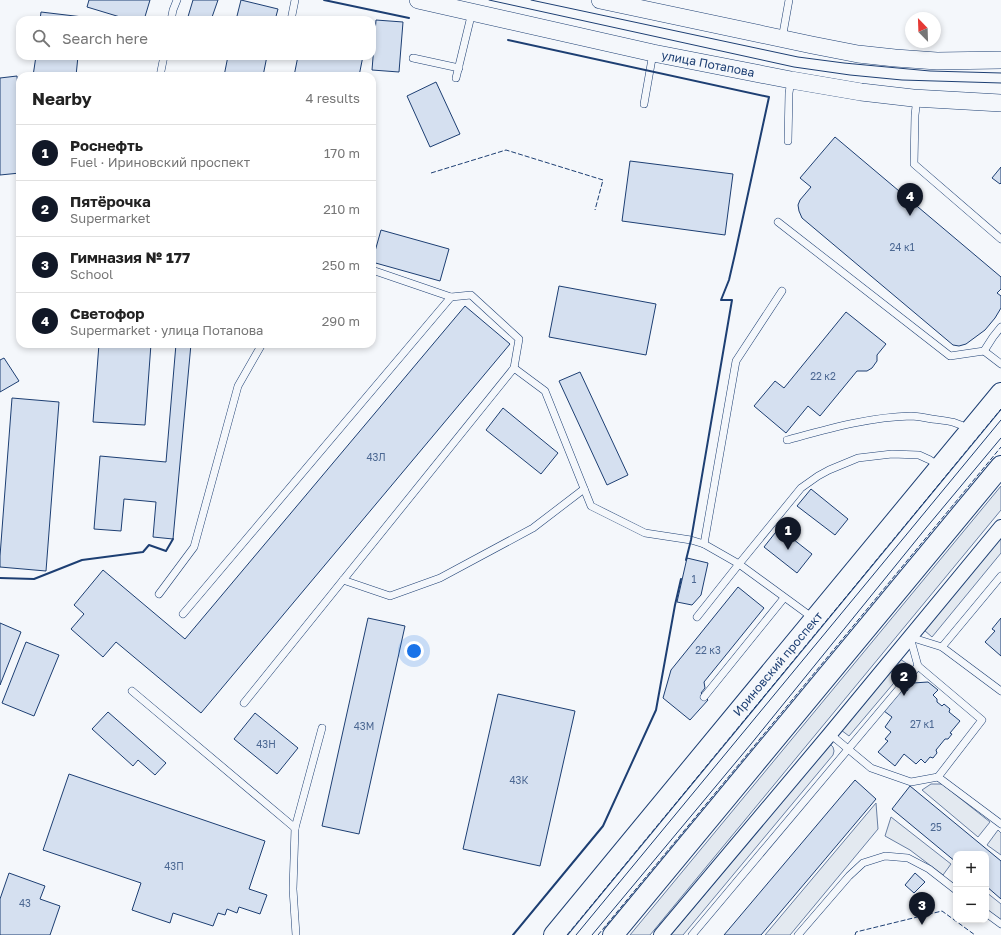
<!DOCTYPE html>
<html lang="en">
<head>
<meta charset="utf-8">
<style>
	body { margin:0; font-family:"Golos Text",sans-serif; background:#f2f2f2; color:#222 }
	.controls { position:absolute; right:12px; bottom:12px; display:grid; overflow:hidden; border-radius:8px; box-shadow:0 2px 6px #0003 }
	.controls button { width:36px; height:36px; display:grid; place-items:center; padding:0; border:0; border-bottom:1px solid #e0e0e0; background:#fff; color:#222; font:20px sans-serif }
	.compass { position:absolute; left:905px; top:12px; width:36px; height:36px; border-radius:50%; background:#fff; box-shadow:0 2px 6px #0003; rotate:337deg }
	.you { position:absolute; left:414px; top:651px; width:14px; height:14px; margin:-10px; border:3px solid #fff; border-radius:50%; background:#1a73e8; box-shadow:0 0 0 6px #1a73e833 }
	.badge { display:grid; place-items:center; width:26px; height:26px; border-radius:50%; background:#111827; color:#fff; font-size:13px; font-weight:700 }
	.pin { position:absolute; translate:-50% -33px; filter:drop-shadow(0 1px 2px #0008) }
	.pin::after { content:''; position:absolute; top:21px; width:14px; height:12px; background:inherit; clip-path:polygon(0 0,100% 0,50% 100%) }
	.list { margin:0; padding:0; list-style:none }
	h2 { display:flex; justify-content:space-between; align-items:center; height:52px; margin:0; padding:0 16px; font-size:17px }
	h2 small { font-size:13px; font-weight:400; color:#767676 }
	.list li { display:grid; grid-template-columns:26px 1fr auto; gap:12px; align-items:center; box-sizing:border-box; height:56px; padding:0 16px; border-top:1px solid #e0e0e0 }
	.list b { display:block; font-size:15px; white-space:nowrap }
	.list p { margin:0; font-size:13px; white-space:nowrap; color:#767676 }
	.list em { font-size:13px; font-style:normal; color:#767676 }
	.icon { flex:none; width:22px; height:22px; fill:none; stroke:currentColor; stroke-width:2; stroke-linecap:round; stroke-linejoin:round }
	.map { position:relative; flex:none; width:1001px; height:935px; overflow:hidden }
	.search { position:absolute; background:#fff; box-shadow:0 2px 6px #0003; left:16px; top:16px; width:360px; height:44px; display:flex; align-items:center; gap:10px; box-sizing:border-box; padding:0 14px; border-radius:12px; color:#767676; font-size:15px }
	.panel { position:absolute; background:#fff; box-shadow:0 2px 6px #0003; left:16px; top:72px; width:360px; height:276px; border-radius:12px }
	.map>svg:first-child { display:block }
</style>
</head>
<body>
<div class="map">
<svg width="1001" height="935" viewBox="0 0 1001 935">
	<rect width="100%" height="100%" fill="#f4f7fb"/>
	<g fill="#e3e9f0" stroke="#687fa3">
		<path d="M1001 486V510L650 935H630Z"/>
		<path d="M1001 537V553L932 637 924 630Z"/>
		<path d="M900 659 909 665 849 736 841 730Z"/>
		<path d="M830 744 833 747 834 751 833 755 683 935H671Z"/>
		<path d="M931 784H942L990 822 978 837 922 790Z"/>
		<path d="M876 803 878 829 790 935H765Z"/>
		<path d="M891 817 951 864 943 875 910 850 885 836Z"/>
		<path d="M998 830 1001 833V855L987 845Z"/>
		<path d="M986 892 1001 904V922L986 910Z"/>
	</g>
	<g fill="#d5e0f0" stroke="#1d3f73">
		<path d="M89 0H150L144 20H130L87 7Z"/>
		<path d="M193 0H218L211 20H187Z"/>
		<path d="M241 0 278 9 275 20H236Z"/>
		<path d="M41 12 83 17V20H40Z"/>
		<path d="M376 20 403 22 399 72 372 70Z"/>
		<path d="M36 56H78L76 76H33Z"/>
		<path d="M228 56H267L263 76H224Z"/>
		<path d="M298 56H363L359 76H294Z"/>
		<path d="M17 76 20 111V173L0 175V78Z"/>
		<path d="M436 82 460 134 430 147 407 96Z"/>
		<path d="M835 137 1001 277V289L997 293 1001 296V308L995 318 985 330 966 344 959 346 953 345 802 218 799 211 798 205 800 200 811 187 800 178Z"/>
		<path d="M630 161 733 174 725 235 622 221Z"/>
		<path d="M1001 167V183L1000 184 992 178Z"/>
		<path d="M381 230 449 249 440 281 372 262Z"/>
		<path d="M559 286 656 304 646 355 549 337Z"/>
		<path d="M465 306 510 344 201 713 116 642 103 657 71 629 84 614 74 605 103 570 185 639Z"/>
		<path d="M846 312 886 344 877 355V361L872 368 867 371H857L820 416 808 406 786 433 754 406 775 381 784 388Z"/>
		<path d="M99 344H151L145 425 93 422Z"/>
		<path d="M176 344H191L173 539 153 537 156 502 124 499 121 531 94 529 100 456 166 462Z"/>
		<path d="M4 358 19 381 0 392V360Z"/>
		<path d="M580 372 628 475 607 485 559 381Z"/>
		<path d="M12 398 59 402 46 571 0 567V556Z"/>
		<path d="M503 408 558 453 541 474 486 430Z"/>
		<path d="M811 489 848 519 835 535 797 506Z"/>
		<path d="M779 528 812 554 797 573 764 547Z"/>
		<path d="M687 558 708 563 701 595 692 605 677 602Z"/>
		<path d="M738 587 764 608 704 682 705 688 701 693 708 700 690 720 663 698 671 670Z"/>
		<path d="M368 618 405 626 359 834 322 826Z"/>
		<path d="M1001 618V656L985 642 995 631 992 629Z"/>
		<path d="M0 623 21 632 0 685Z"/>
		<path d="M26 642 59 655 34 716 2 703Z"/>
		<path d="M928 682 938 690 933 695 937 699V702L942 706 944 704 950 709 949 712 960 721 950 733 952 734 948 739H945L936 750 937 753 933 758 930 757 925 763 921 759 916 764 904 754 895 766 878 752 888 741 885 739 891 732 885 727 892 717 884 711 903 688 907 691 913 683Z"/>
		<path d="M498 694 575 711 540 866 463 849Z"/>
		<path d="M108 712 166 763 155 775 138 760 133 766 92 729Z"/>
		<path d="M255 713 298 748 277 774 234 739Z"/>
		<path d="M69 774 265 841 249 889 267 895 260 914 239 907 237 913 227 909 225 915 218 913 213 926 173 913 170 923 132 910 141 883 43 850Z"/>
		<path d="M855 780 876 799 761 935H724Z"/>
		<path d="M910 786 1001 861V899L986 886V854H956V862L892 809Z"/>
		<path d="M9 873 45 886 40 899 60 906 50 935H0V899Z"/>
		<path d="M915 873 925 882 914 893 905 885Z"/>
	</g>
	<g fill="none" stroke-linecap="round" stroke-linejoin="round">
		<defs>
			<g id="service">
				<path d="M171 20 173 10 177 0"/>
				<path d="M291 20 295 0"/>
				<path d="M782 39 789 0"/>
				<path d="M413 58 459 68"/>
				<path d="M160 76 164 56"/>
				<path d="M456 78 472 12"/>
				<path d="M917 98 915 115 914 164 1001 239"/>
				<path d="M644 104 653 53"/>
				<path d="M788 141 789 93 791 80"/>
				<path d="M778 222 950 356 984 351 1001 364"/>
				<path d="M451 297 471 295 519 339 514 368"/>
				<path d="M984 351 993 337 1001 327"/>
				<path d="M787 440C828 429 869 417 911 416 918 416 925 418 932 419 948 421 956 421 970 430"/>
				<path d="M704 544 736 361 782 291"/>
				<path d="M343 580 390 596 440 578 533 528 584 489"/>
				<path d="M159 594 194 547 238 386 262 344"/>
				<path d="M183 614 451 297 372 270"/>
				<path d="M697 617 739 564 801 488 818 476 829 470 858 458 892 454 919 455 930 460 940 467"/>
				<path d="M910 637 942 647 1001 691"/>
				<path d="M942 647 1001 576"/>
				<path d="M132 691 295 828"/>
				<path d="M704 697 784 598"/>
				<path d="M244 703 514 368 545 391 591 506 645 533 691 540 704 544 739 564 813 618"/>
				<path d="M830 734 871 768 911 782 938 777 982 720 918 666 910 637"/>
				<path d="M938 777 1001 824"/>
				<path d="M986 913 1001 924"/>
				<path d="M296 935 293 889 295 828 322 728"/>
				<path d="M692 935 918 666"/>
				<path d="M798 935 849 876 863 863 885 856 908 858 929 869 956 890"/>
			</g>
			<path id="minor" d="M661 935 830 734 1001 527"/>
			<g id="tertiary">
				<path d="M418 0 653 53 791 80 861 92 913 98 1001 103"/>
				<path d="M600 0 812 45 858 54 895 58 937 61 1001 60"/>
			</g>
			<g id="secondary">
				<path d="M554 935 1001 393"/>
				<path d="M613 935 1001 466"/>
			</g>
		</defs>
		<use href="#service" stroke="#1d3f73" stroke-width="8"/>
		<use href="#minor" stroke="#1d3f73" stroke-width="16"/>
		<use href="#tertiary" stroke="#1d3f73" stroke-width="18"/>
		<use href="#secondary" stroke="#1d3f73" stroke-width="22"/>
		<use href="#service" stroke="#f4f7fb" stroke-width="7"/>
		<use href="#minor" stroke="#f4f7fb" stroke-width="14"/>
		<use href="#tertiary" stroke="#f4f7fb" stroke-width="17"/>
		<use href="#secondary" stroke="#f4f7fb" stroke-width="20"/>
		<g stroke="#1d3f73" stroke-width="1">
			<path d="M489 0 794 67 850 75 902 80 1001 83"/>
			<path d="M531 0 798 57 844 63 930 71 1001 73"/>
			<path d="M576 935 1001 420"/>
			<path d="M592 935 751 744 926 528 1001 438"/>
		</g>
		<g stroke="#1d3f73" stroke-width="1" stroke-dasharray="5 2" stroke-linecap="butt">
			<path d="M431 173 506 150 603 180 595 210"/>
			<path d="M567 935 1001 409"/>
			<path d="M598 935 1001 447"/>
			<path d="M855 935 856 932 942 911 975 935"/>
		</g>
		<g stroke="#1d3f73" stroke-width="2">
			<path d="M324 0 409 18"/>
			<path d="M508 40 769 97 735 254 729 280 721 300H732L691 540 686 560"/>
			<path d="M0 578 34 579 82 560 143 552 149 545 166 551 173 539"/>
			<path d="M513 935 603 826 656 710 675 605 681 579"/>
		</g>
	</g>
	<g text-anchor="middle" stroke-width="3" stroke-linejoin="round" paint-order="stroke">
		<g font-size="10" fill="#4b6792">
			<text x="902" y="251">24 к1</text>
			<text x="823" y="380">22 к2</text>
			<text x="376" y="461">43Л</text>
			<text x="694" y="583">1</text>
			<text x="708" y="654">22 к3</text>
			<text x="922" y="728">27 к1</text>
			<text x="364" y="730">43М</text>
			<text x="266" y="748">43Н</text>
			<text x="519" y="784">43К</text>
			<text x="936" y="831">25</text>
			<text x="174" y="870">43П</text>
			<text x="25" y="907">43</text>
		</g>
		<g font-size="12" fill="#1d3f73" stroke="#f4f7fb">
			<text transform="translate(708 64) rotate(11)" y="4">улица Потапова</text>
			<text transform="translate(778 664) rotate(-50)" y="4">Ириновский проспект</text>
		</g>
	</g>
</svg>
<div class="controls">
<button>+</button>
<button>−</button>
</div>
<svg class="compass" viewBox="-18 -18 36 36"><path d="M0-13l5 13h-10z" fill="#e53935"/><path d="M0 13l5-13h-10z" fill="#767676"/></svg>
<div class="you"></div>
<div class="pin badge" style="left:788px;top:550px">1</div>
<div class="pin badge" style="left:904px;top:696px">2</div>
<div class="pin badge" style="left:922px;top:925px">3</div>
<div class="pin badge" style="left:910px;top:216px">4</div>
<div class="search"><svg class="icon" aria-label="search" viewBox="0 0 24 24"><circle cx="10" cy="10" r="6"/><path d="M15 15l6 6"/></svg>Search here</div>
<section class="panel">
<h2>Nearby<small>4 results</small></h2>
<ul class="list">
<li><span class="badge">1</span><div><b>Роснефть</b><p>Fuel · Ириновский проспект</p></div><em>170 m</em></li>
<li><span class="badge">2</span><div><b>Пятёрочка</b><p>Supermarket</p></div><em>210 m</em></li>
<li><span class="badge">3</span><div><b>Гимназия № 177</b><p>School</p></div><em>250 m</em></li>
<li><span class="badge">4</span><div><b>Светофор</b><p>Supermarket · улица Потапова</p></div><em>290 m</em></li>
</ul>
</section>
</div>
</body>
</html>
